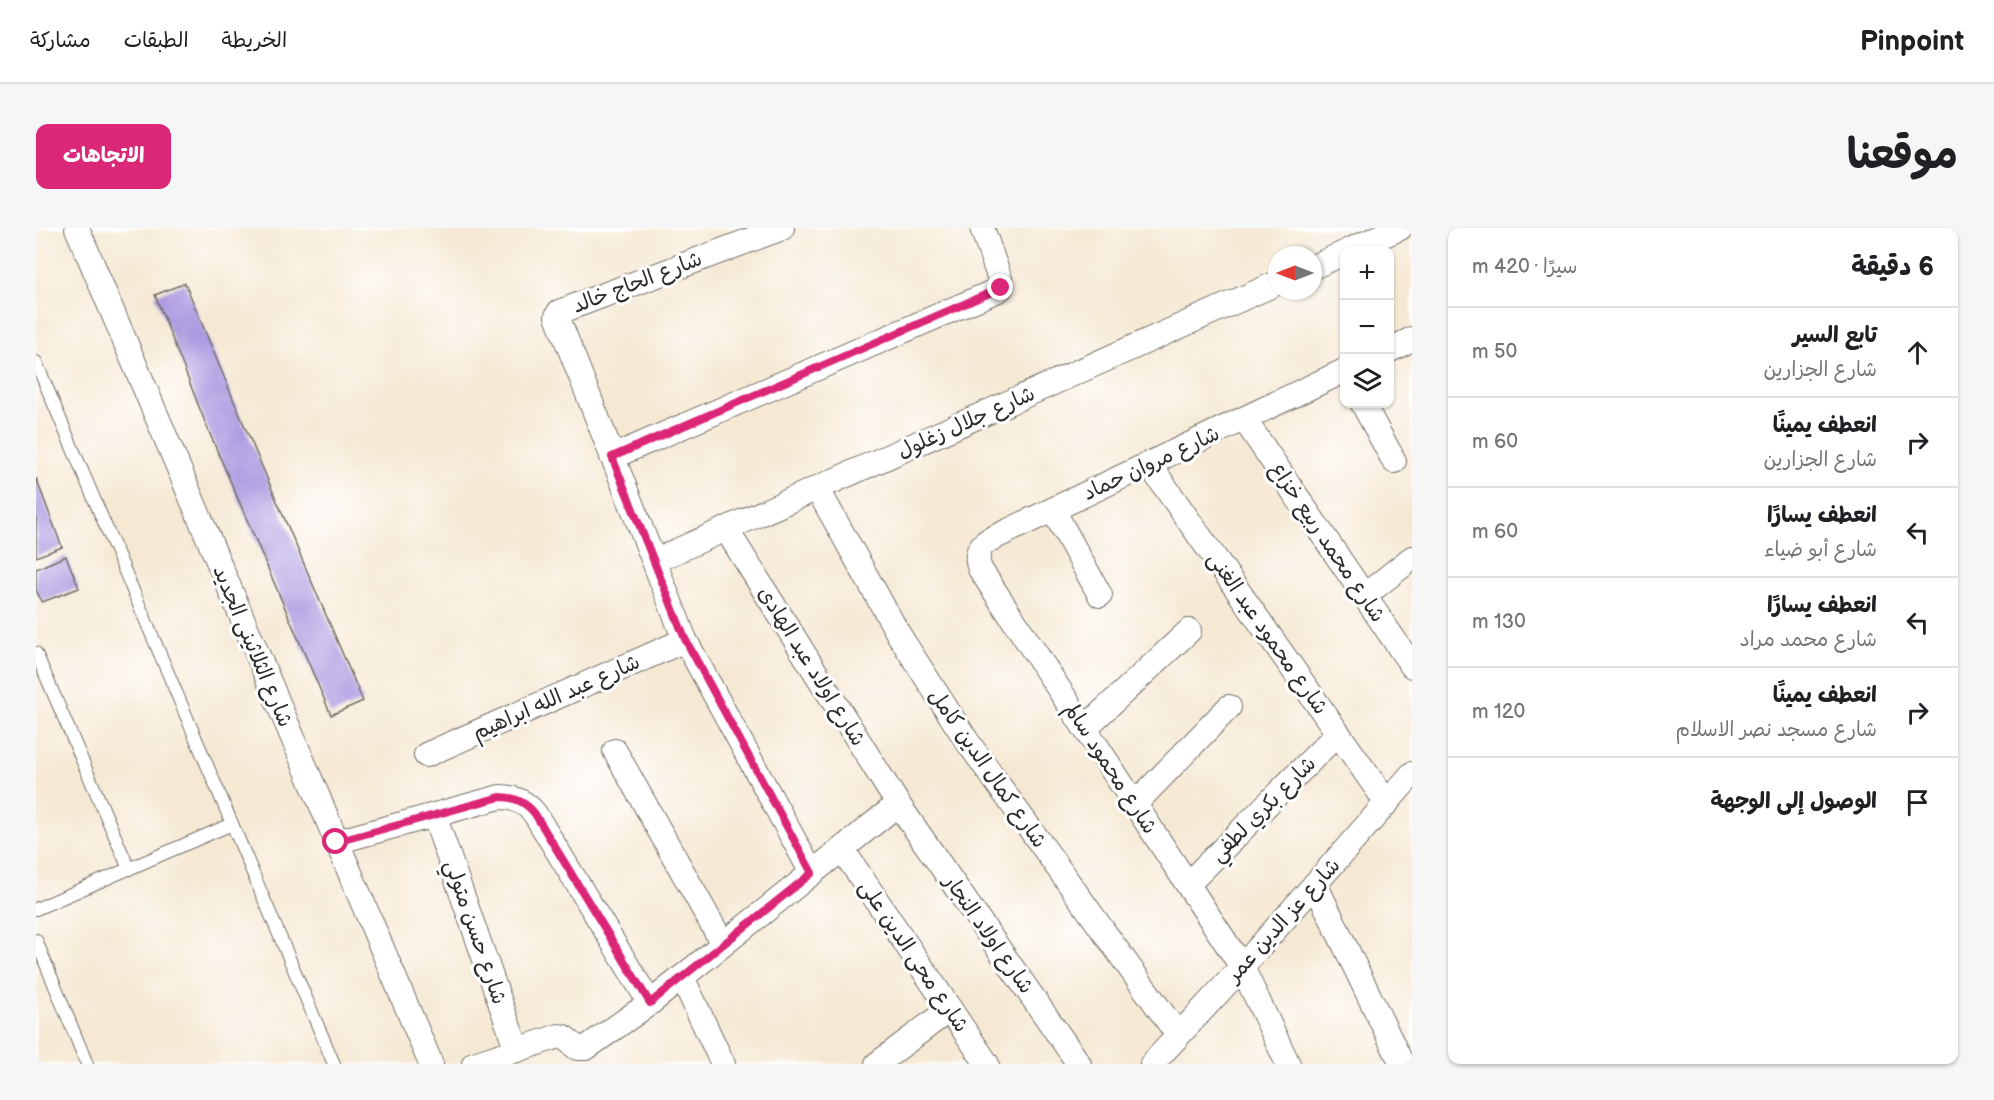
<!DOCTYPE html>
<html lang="ar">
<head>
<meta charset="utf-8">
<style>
	body { margin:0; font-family:"Balsamiq Sans","Playpen Sans Arabic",sans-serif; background:#f6f6f6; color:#202124; direction:rtl }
	.controls { position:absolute; right:18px; top:18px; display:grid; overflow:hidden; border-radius:12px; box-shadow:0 2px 4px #0004 }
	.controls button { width:54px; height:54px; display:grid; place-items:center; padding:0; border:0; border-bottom:2px solid #e0e0e0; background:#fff; color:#202124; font:30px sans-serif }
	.compass { position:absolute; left:1232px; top:18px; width:54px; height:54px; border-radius:50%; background:#fff; box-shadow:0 2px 4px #0004; rotate:270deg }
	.stop { position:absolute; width:18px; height:18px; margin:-14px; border:4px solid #db2777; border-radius:50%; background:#fff }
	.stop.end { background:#db2777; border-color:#fff; box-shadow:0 2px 6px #0008 }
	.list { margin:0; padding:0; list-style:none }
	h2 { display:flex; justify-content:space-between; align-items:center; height:78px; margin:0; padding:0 24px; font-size:26px }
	h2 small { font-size:20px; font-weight:400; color:#757577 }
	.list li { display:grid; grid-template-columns:39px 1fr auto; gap:18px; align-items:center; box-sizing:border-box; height:90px; padding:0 24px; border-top:2px solid #e0e0e0 }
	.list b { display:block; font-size:22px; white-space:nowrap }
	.list p { margin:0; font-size:20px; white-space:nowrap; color:#757577 }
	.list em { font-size:20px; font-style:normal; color:#757577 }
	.icon { flex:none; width:33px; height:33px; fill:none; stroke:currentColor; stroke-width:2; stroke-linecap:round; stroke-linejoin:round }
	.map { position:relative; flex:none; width:1376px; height:836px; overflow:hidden; direction:ltr; border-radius:12px }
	header { display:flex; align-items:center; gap:36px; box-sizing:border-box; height:84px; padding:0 30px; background:#fff; border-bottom:2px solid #e0e0e0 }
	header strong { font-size:28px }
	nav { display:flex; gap:33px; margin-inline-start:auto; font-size:21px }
	.intro { display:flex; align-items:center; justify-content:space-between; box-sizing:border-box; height:144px; padding:0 36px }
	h1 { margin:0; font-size:42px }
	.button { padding:15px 27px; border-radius:12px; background:#db2777; color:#fff; font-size:21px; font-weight:700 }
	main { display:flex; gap:36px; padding:0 36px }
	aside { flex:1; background:#fff; border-radius:12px; box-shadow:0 2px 4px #0004 }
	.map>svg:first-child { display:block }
</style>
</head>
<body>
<header>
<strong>Pinpoint</strong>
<nav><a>الخريطة</a><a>الطبقات</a><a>مشاركة</a></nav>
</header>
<div class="intro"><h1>موقعنا</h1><a class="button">الاتجاهات</a></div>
<main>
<aside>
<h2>6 دقيقة<small>سيرًا · 420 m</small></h2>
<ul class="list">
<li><svg class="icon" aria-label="ahead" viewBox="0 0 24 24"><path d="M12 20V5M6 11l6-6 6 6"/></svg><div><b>تابع السير</b><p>شارع الجزارين</p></div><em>50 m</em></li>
<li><svg class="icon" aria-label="right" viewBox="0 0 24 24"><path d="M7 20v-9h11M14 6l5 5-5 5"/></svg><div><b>انعطف يمينًا</b><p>شارع الجزارين</p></div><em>60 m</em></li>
<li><svg class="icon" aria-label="left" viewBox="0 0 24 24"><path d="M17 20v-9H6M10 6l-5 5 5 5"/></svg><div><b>انعطف يسارًا</b><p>شارع أبو ضياء</p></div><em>60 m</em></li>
<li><svg class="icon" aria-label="left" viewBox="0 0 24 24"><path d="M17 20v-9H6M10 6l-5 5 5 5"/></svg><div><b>انعطف يسارًا</b><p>شارع محمد مراد</p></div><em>130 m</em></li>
<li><svg class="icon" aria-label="right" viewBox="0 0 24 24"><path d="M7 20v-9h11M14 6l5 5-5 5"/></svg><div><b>انعطف يمينًا</b><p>شارع مسجد نصر الاسلام</p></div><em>120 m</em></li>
<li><svg class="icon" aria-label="arrive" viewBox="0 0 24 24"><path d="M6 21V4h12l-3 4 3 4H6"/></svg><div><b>الوصول إلى الوجهة</b></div></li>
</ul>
</aside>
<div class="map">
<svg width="1376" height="836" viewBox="0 0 1376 836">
	<rect width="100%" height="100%" fill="#fff"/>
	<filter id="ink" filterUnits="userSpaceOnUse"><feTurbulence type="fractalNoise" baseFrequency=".0167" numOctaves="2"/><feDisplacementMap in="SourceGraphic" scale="12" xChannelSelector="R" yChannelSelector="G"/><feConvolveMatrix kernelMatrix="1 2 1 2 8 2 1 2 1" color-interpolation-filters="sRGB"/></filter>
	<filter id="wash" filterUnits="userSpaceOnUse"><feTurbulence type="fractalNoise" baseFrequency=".008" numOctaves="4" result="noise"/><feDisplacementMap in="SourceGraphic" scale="24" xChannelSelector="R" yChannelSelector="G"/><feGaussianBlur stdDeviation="1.35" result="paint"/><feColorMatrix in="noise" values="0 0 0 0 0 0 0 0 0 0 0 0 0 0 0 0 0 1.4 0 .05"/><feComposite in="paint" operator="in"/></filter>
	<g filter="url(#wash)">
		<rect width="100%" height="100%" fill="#f6e9d4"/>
		<g id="blocks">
			<g fill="#aa99e0">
				<path d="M149 55 203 185 327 473 295 487 171 199 119 67Z"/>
				<path d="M0 250 26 319 0 329Z"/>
				<path d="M30 328 43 360 6 374 0 362V341Z"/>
			</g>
		</g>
	</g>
	<g filter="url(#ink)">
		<use href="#blocks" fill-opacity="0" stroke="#726e66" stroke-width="1.5"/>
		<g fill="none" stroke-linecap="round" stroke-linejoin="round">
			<defs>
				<g id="service">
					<path d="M0 134 298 836"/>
					<path d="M0 425 93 641"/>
					<path d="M0 681 196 596"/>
					<path d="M0 712 51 836"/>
				</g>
				<g id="minor">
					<path d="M41 0 395 836"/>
					<path d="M746 0 523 84 521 88 649 412 776 645"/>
					<path d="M1314 22 1364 0"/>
					<path d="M1277 39 1308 25"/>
					<path d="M1354 122 1376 111"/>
					<path d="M1327 176 1358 233"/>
					<path d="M1208 191 1376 438"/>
					<path d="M576 229 964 61 966 57 946 0"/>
					<path d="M1113 236 1351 575"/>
					<path d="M781 260 863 407 931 513 1142 807"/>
					<path d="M1017 282 1064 367"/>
					<path d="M690 301 862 576 1043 836"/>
					<path d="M618 333 1241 55"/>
					<path d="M1328 368 1376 330"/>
					<path d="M1049 500 1153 403"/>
					<path d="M579 523 687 716"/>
					<path d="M390 527 649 412"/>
					<path d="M1099 576 1193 479"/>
					<path d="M398 587 481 822"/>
					<path d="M300 614 464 569C479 569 490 574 499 586L614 775"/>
					<path d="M806 621 951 836"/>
					<path d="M1152 656 1302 505"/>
					<path d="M1279 656 1366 836"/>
					<path d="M646 749 687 836"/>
					<path d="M438 836 523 808 528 809 541 820H550L614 775 862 576"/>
					<path d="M841 836 914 781"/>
					<path d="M1116 836 1206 739 1376 546"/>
					<path d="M1252 836 1206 739 944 341C939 329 942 318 953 312L1308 143"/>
				</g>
			</defs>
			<use href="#service" stroke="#726e66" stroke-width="14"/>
			<use href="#minor" stroke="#726e66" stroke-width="26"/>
			<use href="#service" stroke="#fff" stroke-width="12"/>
			<use href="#minor" stroke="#fff" stroke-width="24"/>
		</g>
	</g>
	<g fill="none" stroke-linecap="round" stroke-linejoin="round" filter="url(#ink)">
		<path stroke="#db2777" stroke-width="8" d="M300 614 464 569C479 569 490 574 499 586L614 775 776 645 649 411 576 229 965 60"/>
	</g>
	<g text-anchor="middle" stroke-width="6" stroke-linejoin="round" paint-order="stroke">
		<g font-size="21" fill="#2b2b2b" stroke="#fff">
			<text transform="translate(601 54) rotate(-21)" y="7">شارع الحاج خالد</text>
			<text transform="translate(930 194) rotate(-24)" y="7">شارع جلال زغلول</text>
			<text transform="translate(1115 235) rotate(-25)" y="7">شارع مروان حماد</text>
			<text transform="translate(1292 314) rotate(56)" y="7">شارع محمد ربيع خزاع</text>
			<text transform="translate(1232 405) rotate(55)" y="7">شارع محمود عبد الغنى</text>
			<text transform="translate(217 418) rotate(67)" y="7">شارع الثلاثينى الجديد</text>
			<text transform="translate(776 438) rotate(58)" y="7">شارع اولاد عبد الهادى</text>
			<text transform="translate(520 469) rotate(-24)" y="7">شارع عبد الله ابراهيم</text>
			<text transform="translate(952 540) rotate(55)" y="7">شارع كمال الدين كامل</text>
			<text transform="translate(1075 540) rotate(57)" y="7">شارع محمود سالم</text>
			<text transform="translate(1227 581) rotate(-45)" y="7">شارع بكري لطفي</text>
			<text transform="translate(1247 692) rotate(-48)" y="7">شارع عز الدين عمر</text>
			<text transform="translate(440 704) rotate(71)" y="7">شارع حسن متولي</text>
			<text transform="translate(953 706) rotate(55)" y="7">شارع اولاد النجار</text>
			<text transform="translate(878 728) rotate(56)" y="7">شارع محى الدين على</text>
		</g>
	</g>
</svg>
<div class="controls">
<button>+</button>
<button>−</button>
<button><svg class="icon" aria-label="layers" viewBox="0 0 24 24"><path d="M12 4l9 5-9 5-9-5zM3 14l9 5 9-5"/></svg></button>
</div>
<svg class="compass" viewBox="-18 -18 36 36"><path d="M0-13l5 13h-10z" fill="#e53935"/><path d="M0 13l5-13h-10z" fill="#757577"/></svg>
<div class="stop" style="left:300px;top:614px"></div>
<div class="stop end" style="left:965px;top:60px"></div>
</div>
</main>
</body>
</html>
